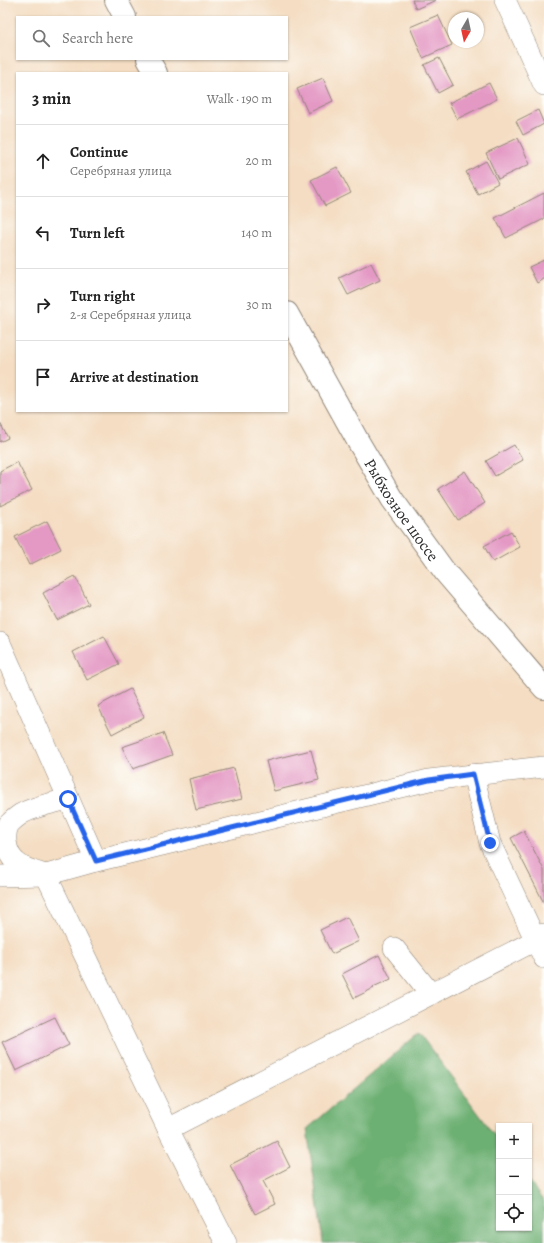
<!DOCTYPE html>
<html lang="en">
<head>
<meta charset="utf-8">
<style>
	body { margin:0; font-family:Alegreya,serif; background:#f6f6f6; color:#222 }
	.controls { position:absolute; right:12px; bottom:12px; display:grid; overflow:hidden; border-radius:0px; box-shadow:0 1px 3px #0004 }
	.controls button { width:36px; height:36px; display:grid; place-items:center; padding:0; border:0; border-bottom:1px solid #e0e0e0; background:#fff; color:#222; font:20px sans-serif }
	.compass { position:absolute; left:448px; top:12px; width:36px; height:36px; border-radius:50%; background:#fff; box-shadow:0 1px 3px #0004; rotate:189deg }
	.stop { position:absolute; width:12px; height:12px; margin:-9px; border:3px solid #2563eb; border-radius:50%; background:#fff }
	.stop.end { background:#2563eb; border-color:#fff; box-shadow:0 1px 4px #0008 }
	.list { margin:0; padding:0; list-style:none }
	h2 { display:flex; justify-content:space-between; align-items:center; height:52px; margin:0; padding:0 16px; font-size:17px }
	h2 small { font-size:13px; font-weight:400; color:#767676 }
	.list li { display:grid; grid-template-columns:26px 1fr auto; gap:12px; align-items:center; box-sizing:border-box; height:72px; padding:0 16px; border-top:1px solid #e0e0e0 }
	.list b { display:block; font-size:15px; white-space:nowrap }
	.list p { margin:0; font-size:13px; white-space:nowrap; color:#767676 }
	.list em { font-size:13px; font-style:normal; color:#767676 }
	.icon { flex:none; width:22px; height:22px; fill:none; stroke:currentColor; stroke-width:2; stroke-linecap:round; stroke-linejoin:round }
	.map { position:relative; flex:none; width:544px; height:1243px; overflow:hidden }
	.search { position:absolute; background:#fff; box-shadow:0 1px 3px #0004; left:16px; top:16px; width:272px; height:44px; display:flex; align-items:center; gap:10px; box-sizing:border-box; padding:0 14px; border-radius:0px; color:#767676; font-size:15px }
	.panel { position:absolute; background:#fff; box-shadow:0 1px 3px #0004; left:16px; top:72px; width:272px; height:340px; border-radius:0px }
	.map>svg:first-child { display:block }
</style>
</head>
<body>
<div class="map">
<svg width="544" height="1243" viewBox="0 0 544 1243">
	<rect width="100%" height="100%" fill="#fdfcf7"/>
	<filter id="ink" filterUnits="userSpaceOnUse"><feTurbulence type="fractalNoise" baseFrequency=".025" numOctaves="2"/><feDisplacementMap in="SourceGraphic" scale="8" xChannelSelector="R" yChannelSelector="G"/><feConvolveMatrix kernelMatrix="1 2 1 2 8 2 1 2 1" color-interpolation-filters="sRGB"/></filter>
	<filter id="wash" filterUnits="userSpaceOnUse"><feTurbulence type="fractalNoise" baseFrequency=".012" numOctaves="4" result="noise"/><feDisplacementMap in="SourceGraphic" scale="16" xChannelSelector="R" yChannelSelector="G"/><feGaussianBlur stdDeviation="0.9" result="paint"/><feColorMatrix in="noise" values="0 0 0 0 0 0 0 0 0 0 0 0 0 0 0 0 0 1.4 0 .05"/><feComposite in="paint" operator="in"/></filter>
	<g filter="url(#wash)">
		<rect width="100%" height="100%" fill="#f4ddc2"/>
		<path fill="#6db073" stroke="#4c6e4f" d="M419 1033 499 1141V1228H529V1181L544 1202V1243H323L307 1129Z"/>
		<g id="blocks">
			<g fill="#e499c5">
				<path d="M412 0H436L416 9Z"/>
				<path d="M438 15 452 45 423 58 410 27Z"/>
				<path d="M439 58 453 85 438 93 424 65Z"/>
				<path d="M323 78 333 101 308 113 297 89Z"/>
				<path d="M489 83 497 99 457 119 449 103Z"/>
				<path d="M538 110 544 124 523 135 516 121Z"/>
				<path d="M518 138 530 164 498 179 486 153Z"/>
				<path d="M486 161 498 183 478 194 466 172Z"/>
				<path d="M337 167 351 193 325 206 311 180Z"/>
				<path d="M544 193V219L506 238 495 218Z"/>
				<path d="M544 260V279L537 283 529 267Z"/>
				<path d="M371 263 380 280 348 295 339 278Z"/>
				<path d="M0 423 8 438 0 442Z"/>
				<path d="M514 445 523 460 495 476 486 461Z"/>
				<path d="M17 462 32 490 0 506V471Z"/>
				<path d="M465 471 485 503 458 520 438 489Z"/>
				<path d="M47 521 61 549 29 565 15 537Z"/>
				<path d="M511 531 520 547 493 562 484 546Z"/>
				<path d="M75 576 89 604 57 620 43 593Z"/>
				<path d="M104 636 119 664 87 680 73 652Z"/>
				<path d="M130 689 144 717 112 734 98 706Z"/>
				<path d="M163 733 172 755 133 769 122 747Z"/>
				<path d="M311 750 319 780 274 791 266 761Z"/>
				<path d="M234 768 242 799 196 810 189 779Z"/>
				<path d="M524 831 544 870V903L511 838Z"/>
				<path d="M347 917 359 941 332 954 320 930Z"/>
				<path d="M379 955 391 979 373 987 374 988 354 998 342 974Z"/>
				<path d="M55 1017 69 1045 16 1071 2 1042Z"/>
				<path d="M277 1141 290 1167 263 1181 275 1204 255 1214 230 1165Z"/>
			</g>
		</g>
	</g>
	<g filter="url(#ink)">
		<use href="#blocks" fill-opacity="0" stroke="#908476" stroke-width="1"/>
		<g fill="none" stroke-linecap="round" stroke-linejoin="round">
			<defs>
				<g id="street">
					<path d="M505 0 544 85"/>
					<path d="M0 643 96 861"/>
					<path d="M473 774 490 843 544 958"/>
					<path d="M68 799C53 803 35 806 21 814 18 816 12 821 9 824 3 835 6 853 15 861 22 869 36 872 46 875L168 1129 226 1243"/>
					<path d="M0 876 46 875 96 861 429 780 544 767"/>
					<path d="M394 948 431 994"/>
					<path d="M168 1129 536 940 544 934"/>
				</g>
				<g id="secondary">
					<path d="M116 0 125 17"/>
					<path d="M148 59 156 73"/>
					<path id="s1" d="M287 313 359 443 392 499 445 572 544 688"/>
				</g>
			</defs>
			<use href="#street" stroke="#908476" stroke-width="22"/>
			<use href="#secondary" stroke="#908476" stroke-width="24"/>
			<use href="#street" stroke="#fff" stroke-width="21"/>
			<use href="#secondary" stroke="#fff" stroke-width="22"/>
		</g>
	</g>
	<g fill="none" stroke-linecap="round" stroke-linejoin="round" filter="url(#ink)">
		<path stroke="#2563eb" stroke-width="5" d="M68 799 96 861 429 780 473 774 490 843"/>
	</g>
	<g text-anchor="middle" stroke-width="3" stroke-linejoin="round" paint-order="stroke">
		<g font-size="16" fill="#2b2b2b" stroke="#fdfcf7">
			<text dy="6" stroke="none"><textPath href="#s1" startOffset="228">Рыбхозное шоссе</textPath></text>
		</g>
	</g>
</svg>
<div class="controls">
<button>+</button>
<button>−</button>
<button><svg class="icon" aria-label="locate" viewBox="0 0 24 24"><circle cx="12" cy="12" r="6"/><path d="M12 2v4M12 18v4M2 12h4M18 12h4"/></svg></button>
</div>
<svg class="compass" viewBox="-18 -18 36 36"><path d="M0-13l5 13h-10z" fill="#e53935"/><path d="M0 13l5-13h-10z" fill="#767676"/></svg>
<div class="stop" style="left:68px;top:799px"></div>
<div class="stop end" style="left:490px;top:843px"></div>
<div class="search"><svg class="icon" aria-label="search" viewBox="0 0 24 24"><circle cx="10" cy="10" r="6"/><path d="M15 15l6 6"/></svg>Search here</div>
<section class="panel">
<h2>3 min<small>Walk · 190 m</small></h2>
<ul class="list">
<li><svg class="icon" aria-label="ahead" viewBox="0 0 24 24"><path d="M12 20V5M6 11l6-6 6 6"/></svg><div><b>Continue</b><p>Серебряная улица</p></div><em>20 m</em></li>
<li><svg class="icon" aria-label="left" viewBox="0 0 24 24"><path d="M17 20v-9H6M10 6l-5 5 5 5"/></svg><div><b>Turn left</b></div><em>140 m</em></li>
<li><svg class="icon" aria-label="right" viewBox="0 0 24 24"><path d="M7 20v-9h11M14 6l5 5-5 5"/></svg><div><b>Turn right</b><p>2-я Серебряная улица</p></div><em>30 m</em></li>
<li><svg class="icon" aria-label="arrive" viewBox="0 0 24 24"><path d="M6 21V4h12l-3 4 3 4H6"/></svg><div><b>Arrive at destination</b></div></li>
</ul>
</section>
</div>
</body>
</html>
